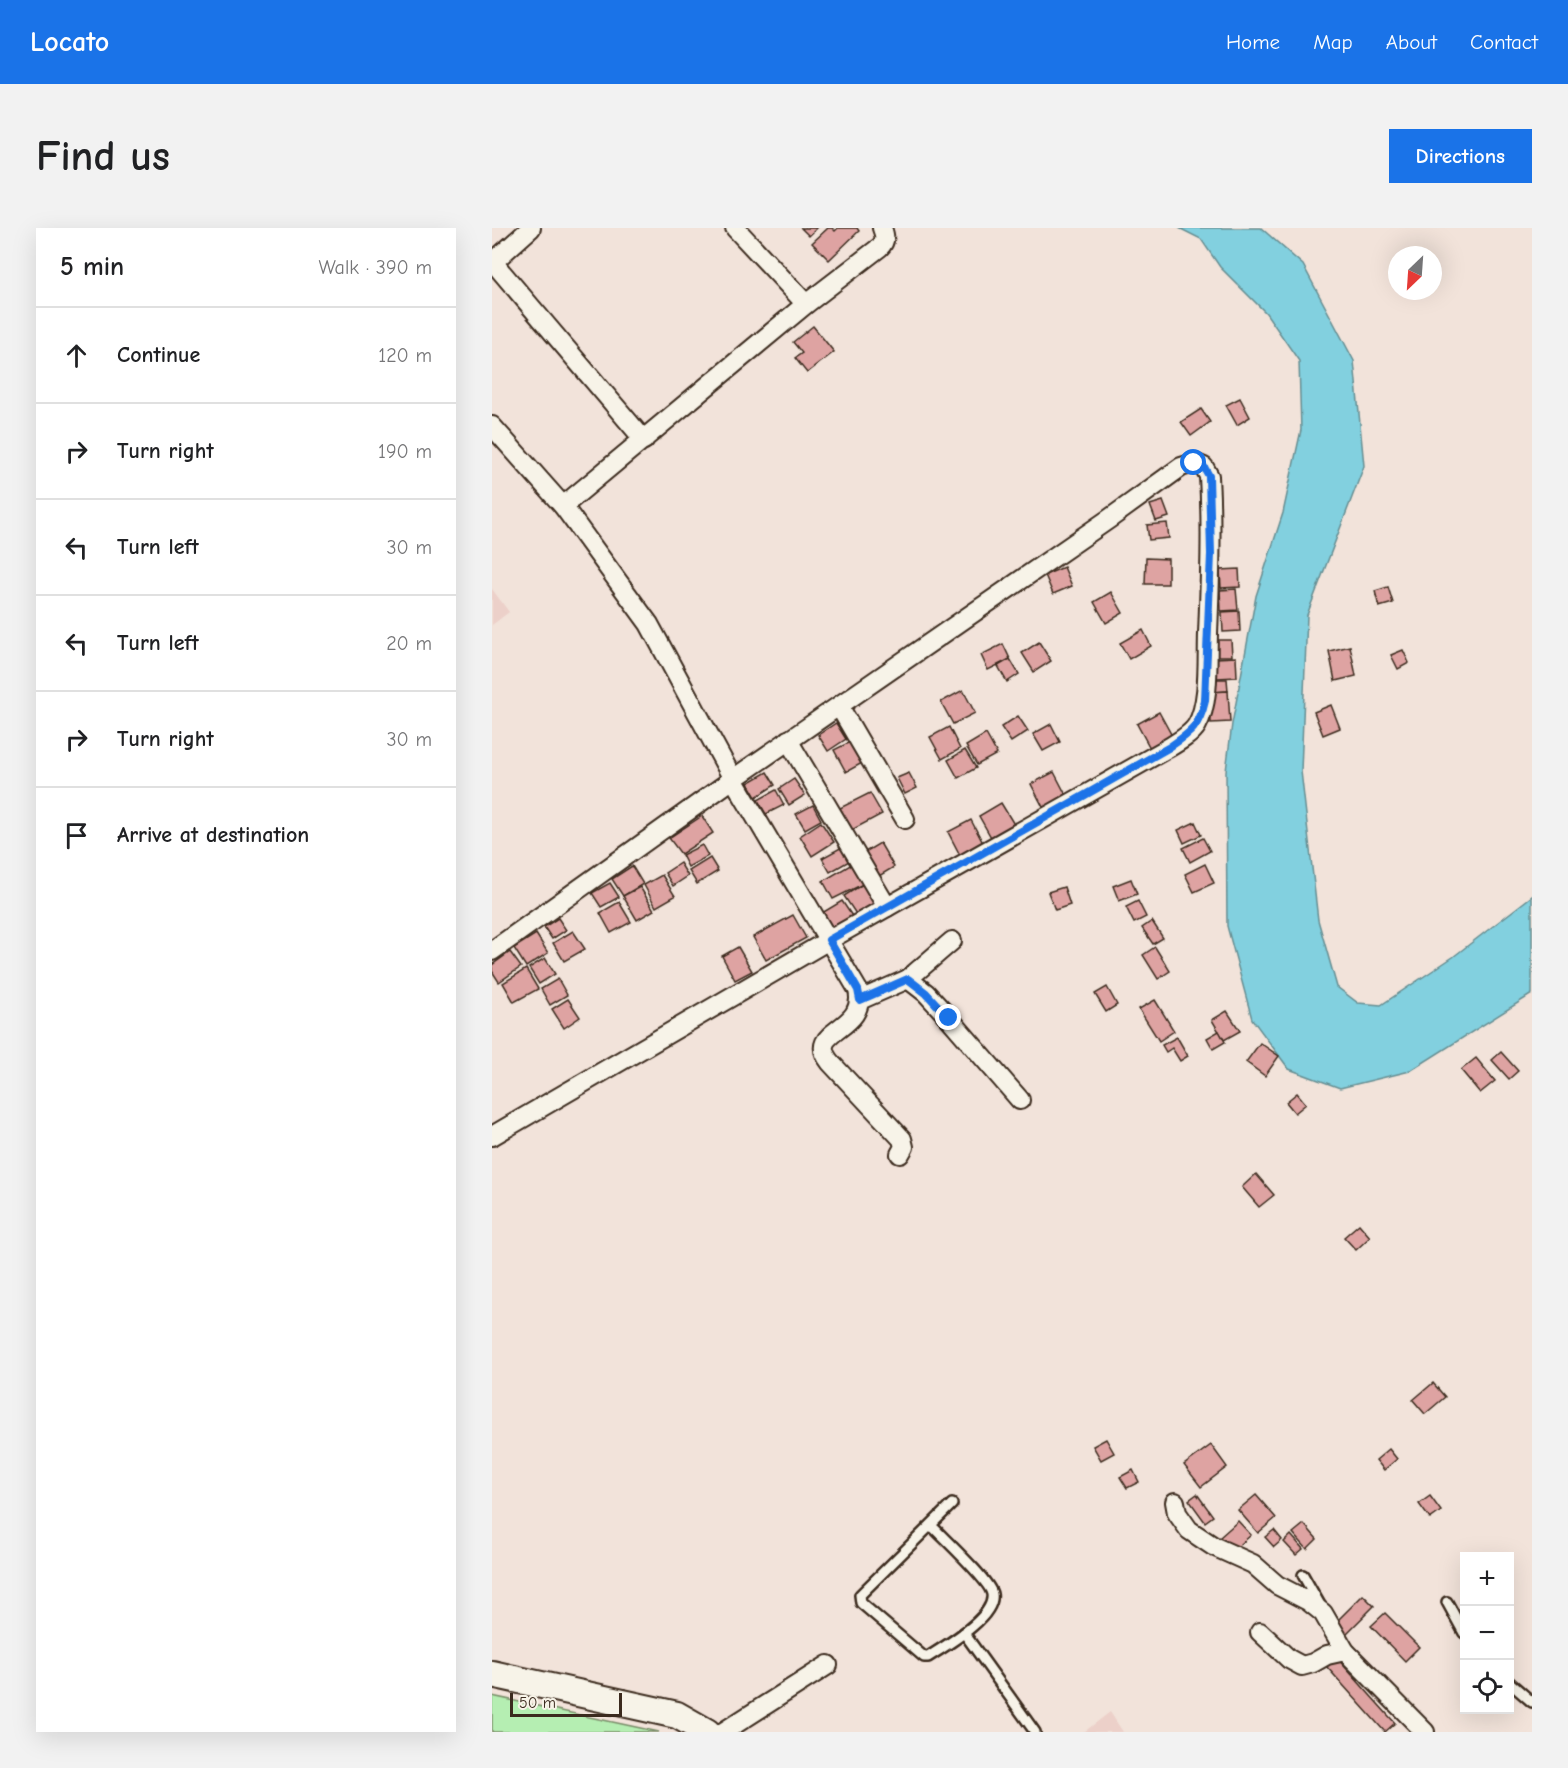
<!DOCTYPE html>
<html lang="en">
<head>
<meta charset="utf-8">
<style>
	body { margin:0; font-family:"Comic Neue",sans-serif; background:#f2f2f2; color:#202124 }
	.controls { position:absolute; right:18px; bottom:18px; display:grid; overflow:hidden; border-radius:0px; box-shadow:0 6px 24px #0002 }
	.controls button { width:54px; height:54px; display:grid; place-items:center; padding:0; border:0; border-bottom:2px solid #e0e0e0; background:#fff; color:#202124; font:30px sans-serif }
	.compass { position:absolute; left:896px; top:18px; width:54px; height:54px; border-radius:50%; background:#fff; box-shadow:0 6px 24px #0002; rotate:205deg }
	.scale { position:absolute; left:18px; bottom:15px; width:112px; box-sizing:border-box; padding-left:6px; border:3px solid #3b2a1e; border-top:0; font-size:16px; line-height:21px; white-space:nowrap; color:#3b2a1e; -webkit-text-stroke:4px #f7f3e8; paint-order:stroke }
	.stop { position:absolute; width:18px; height:18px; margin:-14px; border:4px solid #1a73e8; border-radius:50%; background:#fff }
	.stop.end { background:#1a73e8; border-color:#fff; box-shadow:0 2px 6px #0008 }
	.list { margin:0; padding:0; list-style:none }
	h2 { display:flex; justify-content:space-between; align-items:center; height:78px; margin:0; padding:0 24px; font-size:26px }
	h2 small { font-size:20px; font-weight:400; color:#757577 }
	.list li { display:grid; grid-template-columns:39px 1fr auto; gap:18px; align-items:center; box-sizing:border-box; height:96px; padding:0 24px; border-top:2px solid #e0e0e0 }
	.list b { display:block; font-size:22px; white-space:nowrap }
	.list em { font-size:20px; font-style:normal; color:#757577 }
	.icon { flex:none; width:33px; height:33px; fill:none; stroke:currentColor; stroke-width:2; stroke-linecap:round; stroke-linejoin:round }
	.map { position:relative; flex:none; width:1040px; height:1504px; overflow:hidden; border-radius:0px }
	header { display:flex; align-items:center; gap:36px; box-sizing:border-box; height:84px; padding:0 30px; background:#1a73e8; color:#fff }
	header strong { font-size:28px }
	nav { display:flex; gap:33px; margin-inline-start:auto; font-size:21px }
	.intro { display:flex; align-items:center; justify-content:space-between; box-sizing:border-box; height:144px; padding:0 36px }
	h1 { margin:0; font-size:42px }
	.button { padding:15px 27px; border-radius:0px; background:#1a73e8; color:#fff; font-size:21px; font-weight:700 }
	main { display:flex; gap:36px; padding:0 36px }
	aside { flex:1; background:#fff; border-radius:0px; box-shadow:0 6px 24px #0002 }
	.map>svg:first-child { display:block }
</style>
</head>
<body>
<header>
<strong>Locato</strong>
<nav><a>Home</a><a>Map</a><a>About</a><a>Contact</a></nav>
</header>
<div class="intro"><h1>Find us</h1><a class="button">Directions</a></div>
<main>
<aside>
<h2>5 min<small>Walk · 390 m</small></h2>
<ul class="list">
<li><svg class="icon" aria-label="ahead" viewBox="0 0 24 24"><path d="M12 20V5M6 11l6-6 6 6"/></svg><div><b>Continue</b></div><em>120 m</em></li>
<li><svg class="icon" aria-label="right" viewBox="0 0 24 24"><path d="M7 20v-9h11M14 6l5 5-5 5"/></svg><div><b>Turn right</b></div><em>190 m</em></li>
<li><svg class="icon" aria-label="left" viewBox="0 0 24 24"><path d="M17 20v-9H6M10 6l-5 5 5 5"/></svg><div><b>Turn left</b></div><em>30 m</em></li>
<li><svg class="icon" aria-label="left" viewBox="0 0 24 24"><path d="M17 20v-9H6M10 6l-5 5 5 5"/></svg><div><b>Turn left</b></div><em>20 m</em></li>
<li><svg class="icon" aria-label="right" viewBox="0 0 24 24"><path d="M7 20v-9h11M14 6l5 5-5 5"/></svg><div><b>Turn right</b></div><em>30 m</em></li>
<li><svg class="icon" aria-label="arrive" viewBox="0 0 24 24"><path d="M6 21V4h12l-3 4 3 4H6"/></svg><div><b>Arrive at destination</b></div></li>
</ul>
</aside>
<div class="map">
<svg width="1040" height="1504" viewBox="0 0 1040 1504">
	<rect width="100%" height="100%" fill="#f2e3da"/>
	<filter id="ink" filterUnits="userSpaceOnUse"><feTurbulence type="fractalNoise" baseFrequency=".0167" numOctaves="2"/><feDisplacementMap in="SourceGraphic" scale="12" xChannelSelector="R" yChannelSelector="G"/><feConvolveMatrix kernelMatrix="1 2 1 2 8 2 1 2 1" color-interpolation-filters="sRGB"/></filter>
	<g filter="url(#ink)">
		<g fill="#ecd0c9">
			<path d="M0 361 17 384 0 397Z"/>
			<path d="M618 1484 631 1504H592Z"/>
		</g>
		<path fill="#b5eeb2" stroke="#788c68" stroke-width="1.5" d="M0 1468 167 1504H0Z"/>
		<path fill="#82d0df" stroke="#668e92" stroke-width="1.5" d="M687 0H769L811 37 862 133 872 238 815 387 809 543 826 692 845 759 866 775 889 777 961 729 1040 668V766L918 843 848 860 797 841 760 791 735 698 734 543 740 496 764 368 791 285 809 202 807 133 774 85 728 39 709 11Z"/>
		<g fill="#dea3a2" stroke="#3b2a1e" stroke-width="1.5">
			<path d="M309 0H325L317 8Z"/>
			<path d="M336 0H340L343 3 346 0H365L367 3 337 32 320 15Z"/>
			<path d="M321 98 342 124 315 145 303 130 310 125 301 114Z"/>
			<path d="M748 170 758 189 745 197 734 177Z"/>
			<path d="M709 181 718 194 699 208 689 194Z"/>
			<path d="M671 273 677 289 664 293 658 277Z"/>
			<path d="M675 295 677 310 657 312 655 297Z"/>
			<path d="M654 330 676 331V356H653Z"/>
			<path d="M572 339 580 358 561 366 553 347Z"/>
			<path d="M747 341 748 359 729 360 728 342Z"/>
			<path d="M896 359 901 375 887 379 883 363Z"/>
			<path d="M744 361 746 382 729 383 728 362Z"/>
			<path d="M619 364 631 385 614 395 602 374Z"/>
			<path d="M747 383 748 403 731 404 730 384Z"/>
			<path d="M651 402 659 418 637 431 628 415Z"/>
			<path d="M724 412H739L740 428H725Z"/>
			<path d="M547 414 559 433 542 444 530 425Z"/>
			<path d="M511 416 518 431 496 442 489 427Z"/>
			<path d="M858 418 864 448 843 453 837 423Z"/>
			<path d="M911 422 917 435 906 441 899 427Z"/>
			<path d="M744 429 745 449 725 450 724 430Z"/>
			<path d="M518 431 527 446 515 454 506 438Z"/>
			<path d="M720 451H735L736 463 721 464Z"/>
			<path d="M471 462 483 485 461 496 449 474Z"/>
			<path d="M736 463 738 494 719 495 718 464Z"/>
			<path d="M839 477 848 500 831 507 822 484Z"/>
			<path d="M667 484 680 508 658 520 645 496Z"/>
			<path d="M526 488 536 503 519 514 509 499Z"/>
			<path d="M344 495 354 511 336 523 326 507Z"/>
			<path d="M559 496 568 514 551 523 541 506Z"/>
			<path d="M457 499 468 521 450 531 438 509Z"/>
			<path d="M494 506 505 526 485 537 474 518Z"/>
			<path d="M360 513 372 534 354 544 342 522Z"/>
			<path d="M473 522 484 540 466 550 456 532Z"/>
			<path d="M275 544 283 557 264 569 256 555Z"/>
			<path d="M562 544 575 569 552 581 539 556Z"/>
			<path d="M417 545 425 560 413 566 405 550Z"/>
			<path d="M302 551 313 567 297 577 287 561Z"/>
			<path d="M284 562 292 577 274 586 266 572Z"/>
			<path d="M378 565 390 586 356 604 344 582Z"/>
			<path d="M509 575 523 598 500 611 487 588Z"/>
			<path d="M321 577 329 592 313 601 304 586Z"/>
			<path d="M210 588 221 605 189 626 177 610Z"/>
			<path d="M479 592 492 617 469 629 456 604Z"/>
			<path d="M329 594 342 614 320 628 308 608Z"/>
			<path d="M703 594 709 607 692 615 686 602Z"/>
			<path d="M711 610 718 623 698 634 691 620Z"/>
			<path d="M388 615 402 639 382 651 368 627Z"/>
			<path d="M210 617 216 628 196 639 190 627Z"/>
			<path d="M352 618 359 632 338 644 330 630Z"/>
			<path d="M218 630 226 643 205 656 197 643Z"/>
			<path d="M188 635 196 648 181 658 173 645Z"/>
			<path d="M360 636 371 656 341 671 331 653Z"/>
			<path d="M713 636 722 655 702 664 693 646Z"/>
			<path d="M140 638 151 656 131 668 120 651Z"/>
			<path d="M170 647 183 668 164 679 152 657Z"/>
			<path d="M639 651 645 666 627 673 621 658Z"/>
			<path d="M118 655 127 669 109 679 100 665Z"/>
			<path d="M371 656 385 677 366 689 352 668Z"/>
			<path d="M148 659 162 682 145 692 131 668Z"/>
			<path d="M572 659 578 677 563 682 556 664Z"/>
			<path d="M350 673 362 691 342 703 330 685Z"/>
			<path d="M646 673 654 689 642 695 634 679Z"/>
			<path d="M127 674 139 694 119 705 108 685Z"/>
			<path d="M301 687 314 710 274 732 261 709Z"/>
			<path d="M66 690 74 702 60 711 52 699Z"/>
			<path d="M660 693 671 710 661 716 650 700Z"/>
			<path d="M81 703 93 721 72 733 61 715Z"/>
			<path d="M44 706 56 725 34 739 22 720Z"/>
			<path d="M246 719 260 743 243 752 230 728Z"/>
			<path d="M663 719 678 743 666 751 651 727Z"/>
			<path d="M18 724 29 739 7 754 0 743V737Z"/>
			<path d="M53 730 63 746 47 756 37 740Z"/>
			<path d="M34 741 46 761 22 774 11 755Z"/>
			<path d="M66 751 75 767 58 777 49 761Z"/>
			<path d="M615 759 625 777 614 784 603 766Z"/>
			<path d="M76 771 88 789 72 800 60 781Z"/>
			<path d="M663 772 682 803 667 813 647 781Z"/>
			<path d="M735 783 748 803 732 812 720 792Z"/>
			<path d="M727 803 733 814 721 821 715 810Z"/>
			<path d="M685 809 696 828 688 833 680 820 674 824 670 817Z"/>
			<path d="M768 815 787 828 773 848 754 834Z"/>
			<path d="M1009 824 1026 843 1017 851 1000 832Z"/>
			<path d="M984 830 1003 853 988 865 969 842Z"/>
			<path d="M805 865 814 876 803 885 794 874Z"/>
			<path d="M764 946 782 967 767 979 750 959Z"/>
			<path d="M867 996 878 1009 864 1022 852 1009Z"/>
			<path d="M941 1155 953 1169 933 1186 921 1172Z"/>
			<path d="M614 1211 622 1225 609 1232 601 1218Z"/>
			<path d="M719 1217 735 1239 709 1259 692 1237Z"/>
			<path d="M897 1221 905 1231 892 1242 884 1232Z"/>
			<path d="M641 1242 647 1254 635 1260 628 1249Z"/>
			<path d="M705 1266 721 1288 713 1294 697 1272Z"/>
			<path d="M764 1267 784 1290 766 1305 746 1282Z"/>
			<path d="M938 1268 949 1283 938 1291 927 1276Z"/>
			<path d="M746 1293 759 1307 740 1324 728 1309Z"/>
			<path d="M812 1296 825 1311 815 1321 801 1305Z"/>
			<path d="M782 1302 790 1312 782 1319 773 1309Z"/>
			<path d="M799 1307 811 1321 804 1327 792 1314Z"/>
			<path d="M871 1367 882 1378 852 1408 841 1397Z"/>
			<path d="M893 1385 927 1419 913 1433 879 1398Z"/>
			<path d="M844 1429 903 1495 893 1504 834 1438Z"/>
		</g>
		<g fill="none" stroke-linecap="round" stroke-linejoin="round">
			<defs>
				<g id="lane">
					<path d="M439 1297C450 1309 498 1353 500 1366 504 1389 453 1418 436 1429H432L369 1375 368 1367 372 1363 460 1276"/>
					<path d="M811 1347 828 1377"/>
					<path d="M955 1374 972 1405"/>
					<path d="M472 1405 543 1504"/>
					<path d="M1017 1454 1040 1474"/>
				</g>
				<g id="street">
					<path d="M243 0 314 76"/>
					<path d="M1 34 152 212"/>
					<path d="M0 35 39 0"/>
					<path d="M0 198 71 278 157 396 241 551 366 762C376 804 312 801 338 834L410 911 412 919 408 926"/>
					<path d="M71 278 314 76 388 19C394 13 393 8 390 0"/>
					<path d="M347 478 413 591"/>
					<path d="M296 512 395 679"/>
					<path d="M0 723 241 551 617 291 689 239 702 235 712 239 717 248C720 300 718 353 716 406 715 432 718 474 705 497 699 507 686 514 676 520L337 712 0 908"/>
					<path d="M416 751 434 765 457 790 528 872"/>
					<path d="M368 772 416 751 460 713"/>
					<path d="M683 1274 685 1285 697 1302 721 1318 761 1336 785 1357 816 1373 831 1385 853 1423 933 1504"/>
					<path d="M768 1404 797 1431 810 1438 821 1435 835 1427 853 1423"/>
					<path d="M231 1504 336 1437"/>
				</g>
				<path id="secondary" d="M0 1446 185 1487 215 1504"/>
			</defs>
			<use href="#lane" stroke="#3b2a1e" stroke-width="14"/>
			<use href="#street" stroke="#3b2a1e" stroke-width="22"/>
			<use href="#secondary" stroke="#3b2a1e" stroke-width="30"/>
			<use href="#lane" stroke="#f7f3e8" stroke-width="9"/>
			<use href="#street" stroke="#f7f3e8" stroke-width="18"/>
			<use href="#secondary" stroke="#f7f3e8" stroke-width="26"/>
		</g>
	</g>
	<g fill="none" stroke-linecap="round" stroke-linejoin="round" filter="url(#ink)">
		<path stroke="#1a73e8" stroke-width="8" d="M457 790 434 765 416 751 368 772 366 762 337 712 676 520C698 505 707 500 713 473L719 326 717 248 712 239 702 235"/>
	</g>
</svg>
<div class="controls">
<button>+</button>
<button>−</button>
<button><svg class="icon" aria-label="locate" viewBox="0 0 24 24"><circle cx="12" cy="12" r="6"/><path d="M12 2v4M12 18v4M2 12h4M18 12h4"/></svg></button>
</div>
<svg class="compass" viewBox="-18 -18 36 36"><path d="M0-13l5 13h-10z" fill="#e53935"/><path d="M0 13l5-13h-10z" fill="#757577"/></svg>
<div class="scale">50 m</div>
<div class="stop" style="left:702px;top:235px"></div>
<div class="stop end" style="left:457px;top:790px"></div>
</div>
</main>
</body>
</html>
